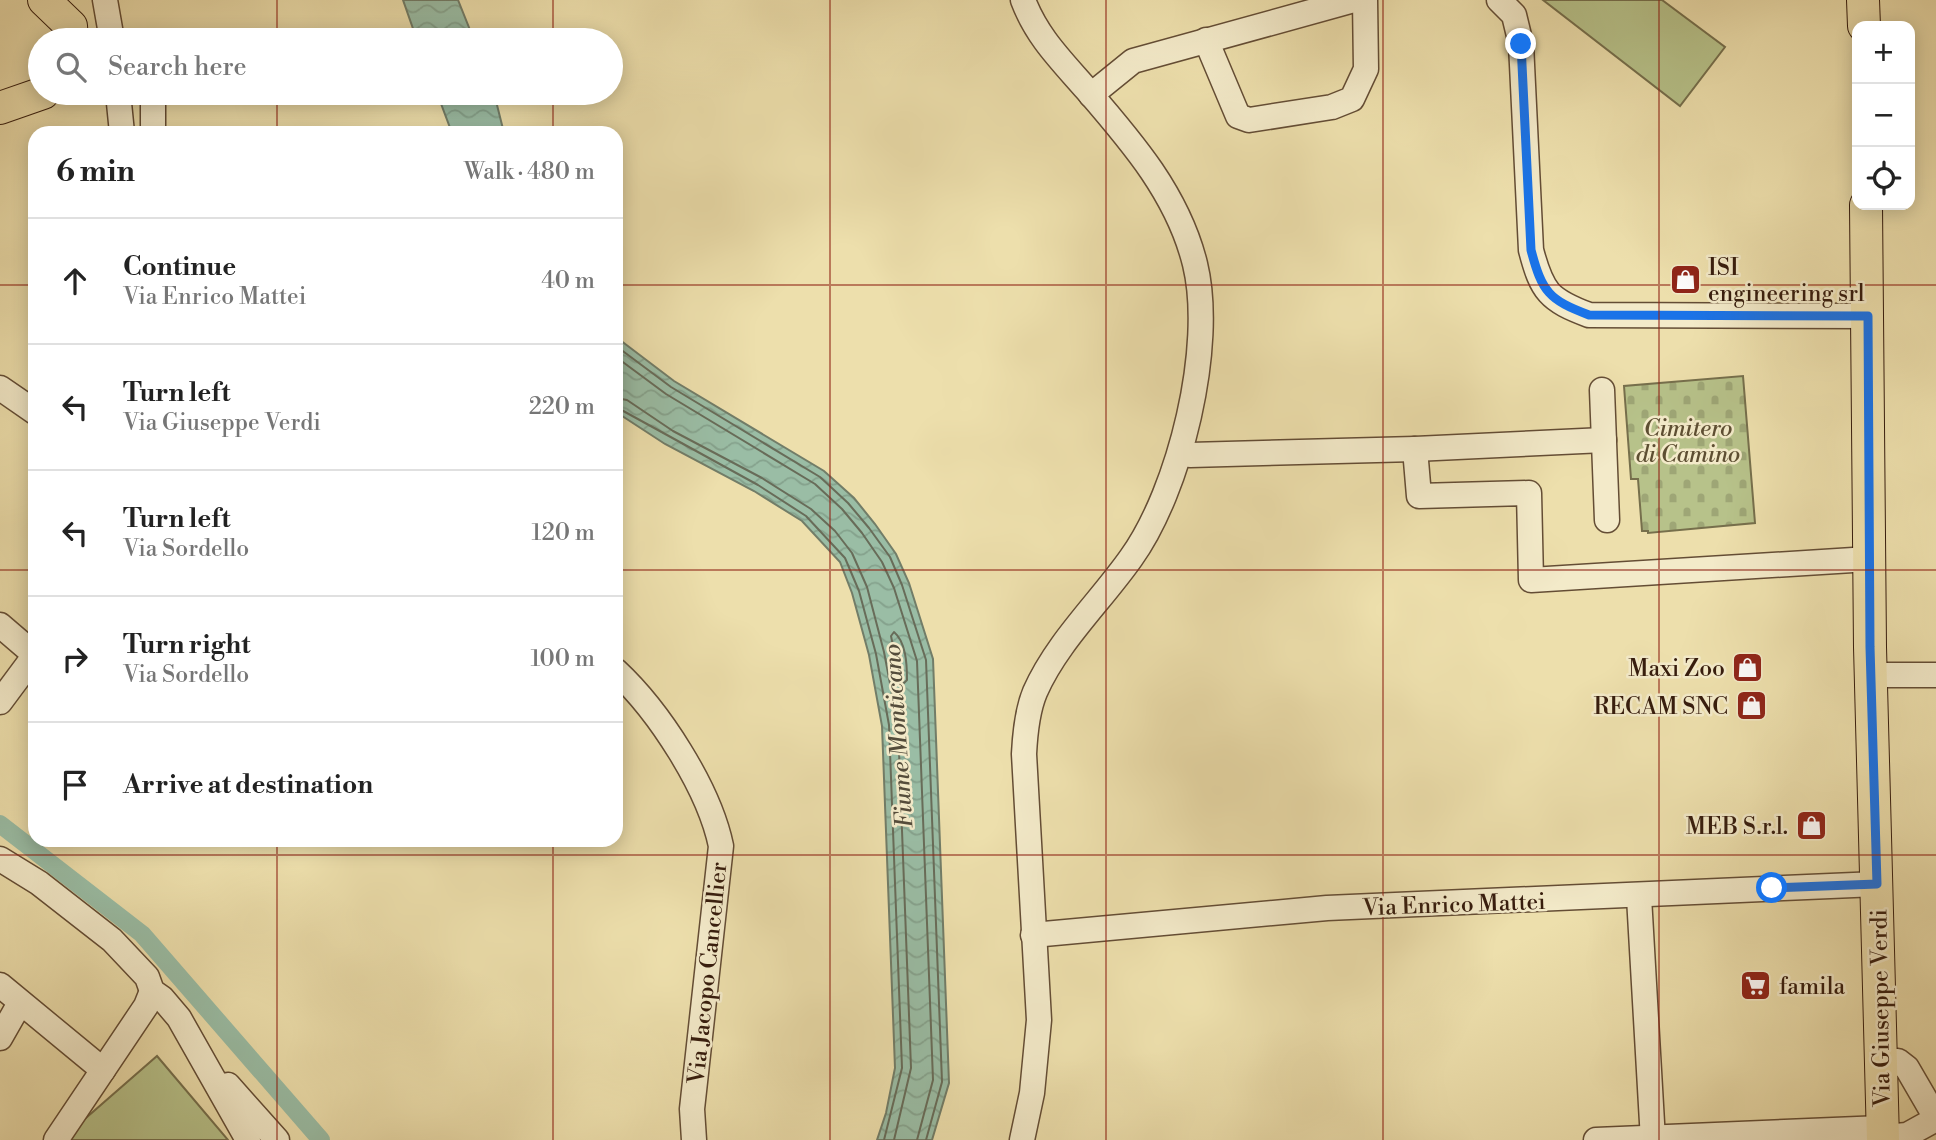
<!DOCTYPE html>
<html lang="en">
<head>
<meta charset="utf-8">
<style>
	body { margin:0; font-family:"Libre Bodoni",serif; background:#f6f6f6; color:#222 }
	.controls { position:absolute; right:21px; top:21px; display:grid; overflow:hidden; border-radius:14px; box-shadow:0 4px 18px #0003 }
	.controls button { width:63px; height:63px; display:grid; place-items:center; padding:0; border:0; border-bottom:2px solid #e0e0e0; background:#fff; color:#222; font:35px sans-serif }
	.stop { position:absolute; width:21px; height:21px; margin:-16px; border:5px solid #1a73e8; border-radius:50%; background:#fff }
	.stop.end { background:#1a73e8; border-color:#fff; box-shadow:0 2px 7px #0008 }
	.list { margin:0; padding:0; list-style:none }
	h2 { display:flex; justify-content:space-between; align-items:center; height:91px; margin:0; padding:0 28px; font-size:30px }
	h2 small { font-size:23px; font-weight:400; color:#767676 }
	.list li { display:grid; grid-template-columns:46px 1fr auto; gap:21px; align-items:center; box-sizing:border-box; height:126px; padding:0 28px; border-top:2px solid #e0e0e0 }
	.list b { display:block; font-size:26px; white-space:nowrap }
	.list p { margin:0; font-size:23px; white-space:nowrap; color:#767676 }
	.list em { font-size:23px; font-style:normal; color:#767676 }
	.icon { flex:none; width:38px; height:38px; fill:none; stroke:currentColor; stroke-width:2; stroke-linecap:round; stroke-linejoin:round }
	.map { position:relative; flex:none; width:1936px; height:1140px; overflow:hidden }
	.search { position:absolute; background:#fff; box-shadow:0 4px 18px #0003; left:28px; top:28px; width:595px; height:77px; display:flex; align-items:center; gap:18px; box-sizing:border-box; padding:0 24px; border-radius:38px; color:#767676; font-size:26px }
	.panel { position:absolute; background:#fff; box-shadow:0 4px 18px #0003; left:28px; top:126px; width:595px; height:721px; border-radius:21px }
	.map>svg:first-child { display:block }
</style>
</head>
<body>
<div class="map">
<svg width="1936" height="1140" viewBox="0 0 1936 1140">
	<defs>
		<pattern id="cemetery-stones" width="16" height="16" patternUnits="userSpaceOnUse" patternTransform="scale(1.75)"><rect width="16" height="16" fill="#b7c28a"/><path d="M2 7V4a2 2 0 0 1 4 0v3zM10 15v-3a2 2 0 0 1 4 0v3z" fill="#9ea676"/></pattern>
		<pattern id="water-waves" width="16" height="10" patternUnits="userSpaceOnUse" patternTransform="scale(1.75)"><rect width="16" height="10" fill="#9abda5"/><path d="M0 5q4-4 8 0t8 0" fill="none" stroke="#85a28d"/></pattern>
	</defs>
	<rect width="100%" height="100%" fill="#eddfac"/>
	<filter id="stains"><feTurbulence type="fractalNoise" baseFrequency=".00286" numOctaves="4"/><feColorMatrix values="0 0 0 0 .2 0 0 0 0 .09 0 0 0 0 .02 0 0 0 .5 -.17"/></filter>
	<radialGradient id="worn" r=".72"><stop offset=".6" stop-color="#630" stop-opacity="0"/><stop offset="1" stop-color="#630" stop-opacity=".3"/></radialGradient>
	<g fill="#b7c28a" stroke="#766f4c" stroke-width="2">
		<path d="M1543 0H1662L1725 47 1680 106Z"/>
		<path d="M157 1056 228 1140H63L71 1131Z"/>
	</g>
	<path fill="url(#cemetery-stones)" stroke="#766f4c" stroke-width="2" d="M1743 376 1755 523 1648 533V531H1642L1638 479H1631L1624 386Z"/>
	<g fill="url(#water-waves)" stroke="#727d68" stroke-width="2">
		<path d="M403 0H458L474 40H417Z"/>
		<path d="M437 93H494L504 133H452Z"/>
		<path d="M616 337 674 381 824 471 854 498 875 524 896 554 909 583 933 659 949 1083 932 1140H877L886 1113 895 1068 882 726 869 655 852 593 840 562 802 521 754 491 665 444 616 412Z"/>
	</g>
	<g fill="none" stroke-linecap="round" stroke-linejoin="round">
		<g stroke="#686c59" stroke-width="2">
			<path d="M616 346 671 387 820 477 848 503 869 528 890 557 902 585 926 660 942 1082 926 1140"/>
			<path d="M616 357 666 394 815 484 842 509 862 533 882 562 894 588 917 661 933 1080 917 1140"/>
			<path d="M616 398 627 400 673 431 762 478 811 509 835 531 852 553 867 587 884 652 898 725 911 1068 894 1140"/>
			<path d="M616 407 758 485 806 516 845 558 859 591 876 654 889 725 902 1068 884 1140"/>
			<path d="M894 632C906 642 907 664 907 680L904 683 900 680 891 636Z"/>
		</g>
		<path stroke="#9abda5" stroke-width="18" d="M0 824 142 934 321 1140"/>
		<defs>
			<g id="minor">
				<path d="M105 0 112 40"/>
				<path d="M1499 0 1514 15 1521 44 1531 250C1542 292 1549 300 1589 315L1868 316"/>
				<path d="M1206 40 1238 116 1249 120 1332 107 1352 99 1366 69 1365 0"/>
				<path d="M118 93 122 133"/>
				<path d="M1091 95 1133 61 1354 0"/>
				<path d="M153 133V93"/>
				<path d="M0 388 35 412"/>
				<path d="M1602 390 1607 520"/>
				<path d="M1415 449 1419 496 1529 493 1531 580 1869 559"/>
				<path d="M1190 455 1415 449 1604 440"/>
				<path d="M0 625 35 655"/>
				<path d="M616 671C659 711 709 788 721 846L692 1109 694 1140"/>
				<path d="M1871 675H1936"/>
				<path d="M0 702 35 655"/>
				<path d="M0 859 39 883 112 940 147 977 152 991 162 998 179 1018 248 1140"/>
				<path d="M1639 897 1653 1140"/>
				<path d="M1033 935 1327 908 1877 884"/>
				<path d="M0 985 103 1070"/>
				<path d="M0 1038 20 1003"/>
				<path d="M1881 1061H1898L1907 1068 1936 1118"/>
				<path d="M228 1085 277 1140"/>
				<path d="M1883 1137 1907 1135 1936 1119"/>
				<path d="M56 1140 146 1006 152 991"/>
				<path d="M1022 1140 1032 1093 1039 1020 1024 754C1025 734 1027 711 1035 692 1057 642 1100 602 1131 558 1180 490 1215 346 1195 264 1178 195 1132 142 1087 90 1061 60 1037 37 1023 0"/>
				<path d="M1596 1140 1882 1128"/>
			</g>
			<g id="major">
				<path d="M44 0 71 26 72 40"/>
				<path d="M1863 0 1864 26"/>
				<path d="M0 108 43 93"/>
				<path d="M1866 205 1870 647 1883 1140"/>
			</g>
		</defs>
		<use href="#minor" stroke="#644d35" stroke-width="27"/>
		<use href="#major" stroke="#361c0d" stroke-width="34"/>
		<use href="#minor" stroke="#f3eac9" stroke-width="24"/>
		<use href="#major" stroke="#eddfac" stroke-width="32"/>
	</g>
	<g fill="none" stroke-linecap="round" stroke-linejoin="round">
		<path stroke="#1a73e8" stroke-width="9" d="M1521 44 1531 250C1542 292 1549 300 1589 315L1868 316 1870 647 1877 884 1772 888"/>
	</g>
	<path fill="none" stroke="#8f2418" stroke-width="2" stroke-opacity="0.55" d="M277 0V40M553 0V40M830 0V1140M1106 0V1140M1383 0V1140M1659 0V1140M277 93V133M553 93V133M0 285H35M616 285H1936M0 570H35M616 570H1936M277 840V1140M553 840V1140M0 855H1936"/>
	<defs>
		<symbol id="shop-square" viewBox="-11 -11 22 22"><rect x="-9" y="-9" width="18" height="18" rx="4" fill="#8f2418" stroke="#f3eac9"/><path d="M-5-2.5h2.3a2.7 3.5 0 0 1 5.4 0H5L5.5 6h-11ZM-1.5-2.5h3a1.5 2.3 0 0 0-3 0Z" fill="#fff"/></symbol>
		<symbol id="supermarket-square" viewBox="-11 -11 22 22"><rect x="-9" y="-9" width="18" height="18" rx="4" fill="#8f2418" stroke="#f3eac9"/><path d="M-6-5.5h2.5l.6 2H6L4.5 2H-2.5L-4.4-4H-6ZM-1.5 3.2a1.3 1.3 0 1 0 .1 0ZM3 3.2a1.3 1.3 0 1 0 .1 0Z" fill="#fff"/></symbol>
	</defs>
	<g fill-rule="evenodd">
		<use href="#shop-square" x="1668" y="262" width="35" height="35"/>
		<use href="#shop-square" x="1730" y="650" width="35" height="35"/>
		<use href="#shop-square" x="1734" y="688" width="35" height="35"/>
		<use href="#shop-square" x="1794" y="808" width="35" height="35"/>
		<use href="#supermarket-square" x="1738" y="968" width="35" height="35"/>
	</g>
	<g text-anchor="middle" stroke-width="5" stroke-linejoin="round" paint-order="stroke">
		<g font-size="23" fill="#361c0d" stroke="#f3eac9" text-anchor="end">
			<text x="1708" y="275" text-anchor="start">ISI<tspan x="1708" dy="26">engineering srl</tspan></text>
			<text x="1725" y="676">Maxi Zoo</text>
			<text x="1728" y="714">RECAM SNC</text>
			<text x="1788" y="834">MEB S.r.l.</text>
			<text x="1779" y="994" text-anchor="start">famila</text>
		</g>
		<g font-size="23" font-style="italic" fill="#5d4e32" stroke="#f3eac9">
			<text x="1688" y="436">Cimitero<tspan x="1688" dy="26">di Camino</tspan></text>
		</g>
		<g font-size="23" fill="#361c0d" stroke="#f3eac9">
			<text transform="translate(1454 904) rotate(-2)" y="8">Via Enrico Mattei</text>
			<text transform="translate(707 973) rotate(-84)" y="8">Via Jacopo Cancellier</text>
			<text transform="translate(1880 1008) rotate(-91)" y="8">Via Giuseppe Verdi</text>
		</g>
		<g font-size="24" font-style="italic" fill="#544c3b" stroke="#f3eac9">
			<text transform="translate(898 736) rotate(-94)" y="8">Fiume Monticano</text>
		</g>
	</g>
	<rect width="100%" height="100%" filter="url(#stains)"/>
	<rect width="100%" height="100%" fill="url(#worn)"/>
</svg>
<div class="controls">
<button>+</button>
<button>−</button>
<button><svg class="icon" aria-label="locate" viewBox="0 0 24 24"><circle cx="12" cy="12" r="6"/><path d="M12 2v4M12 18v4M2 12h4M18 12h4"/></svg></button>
</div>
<div class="stop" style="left:1772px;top:888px"></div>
<div class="stop end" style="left:1521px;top:44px"></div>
<div class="search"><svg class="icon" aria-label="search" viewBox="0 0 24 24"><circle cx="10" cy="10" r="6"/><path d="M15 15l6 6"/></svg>Search here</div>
<section class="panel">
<h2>6 min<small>Walk · 480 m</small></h2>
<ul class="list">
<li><svg class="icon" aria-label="ahead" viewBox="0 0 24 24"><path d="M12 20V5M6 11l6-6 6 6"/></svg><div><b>Continue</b><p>Via Enrico Mattei</p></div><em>40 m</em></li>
<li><svg class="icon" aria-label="left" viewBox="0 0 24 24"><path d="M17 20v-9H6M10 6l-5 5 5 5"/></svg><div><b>Turn left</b><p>Via Giuseppe Verdi</p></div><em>220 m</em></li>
<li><svg class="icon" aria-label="left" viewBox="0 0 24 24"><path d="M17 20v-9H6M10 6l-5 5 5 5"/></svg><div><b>Turn left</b><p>Via Sordello</p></div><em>120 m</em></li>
<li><svg class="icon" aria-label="right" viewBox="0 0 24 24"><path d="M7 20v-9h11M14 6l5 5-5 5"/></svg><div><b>Turn right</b><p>Via Sordello</p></div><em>100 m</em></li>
<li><svg class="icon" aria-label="arrive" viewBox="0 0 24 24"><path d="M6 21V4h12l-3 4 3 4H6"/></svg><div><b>Arrive at destination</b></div></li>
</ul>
</section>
</div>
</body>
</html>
